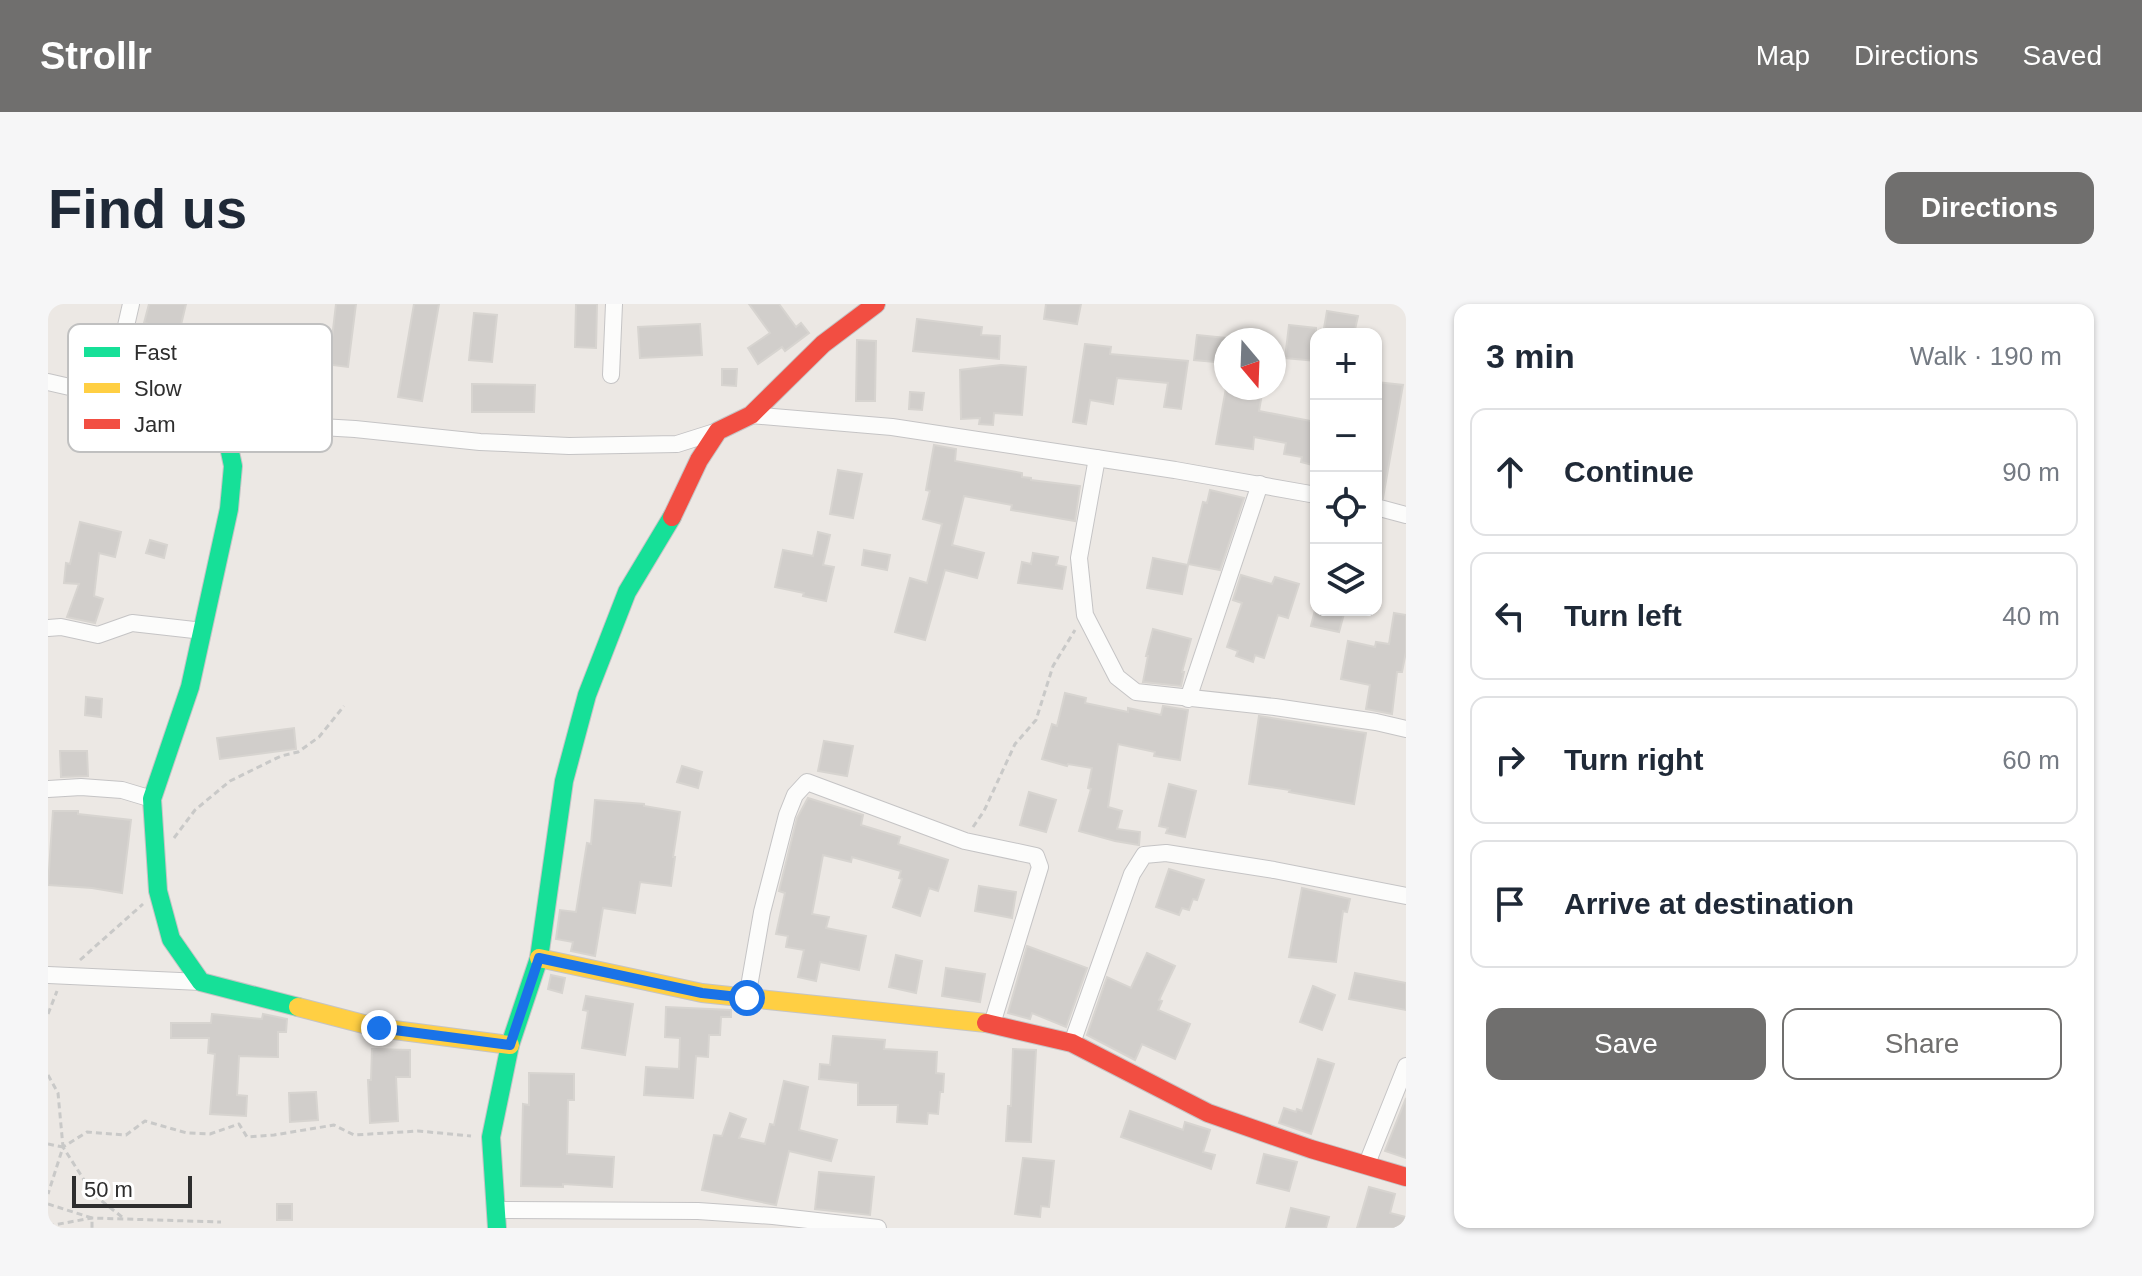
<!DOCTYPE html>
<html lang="en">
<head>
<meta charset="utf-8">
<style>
	body { margin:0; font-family:Helvetica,sans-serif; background:#f6f6f7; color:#1f2937 }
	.controls { position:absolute; right:24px; top:24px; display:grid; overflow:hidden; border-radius:16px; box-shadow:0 2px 6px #0004 }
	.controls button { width:72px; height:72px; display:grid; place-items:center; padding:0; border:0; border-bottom:2px solid #e0e1e3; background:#fff; color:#1f2937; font:40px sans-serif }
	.compass { position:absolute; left:1166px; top:24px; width:72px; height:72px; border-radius:50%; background:#fff; box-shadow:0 2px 6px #0004; rotate:161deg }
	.scale { position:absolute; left:24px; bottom:20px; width:120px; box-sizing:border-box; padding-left:8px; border:4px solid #2e2e2e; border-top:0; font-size:22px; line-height:28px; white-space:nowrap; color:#2e2e2e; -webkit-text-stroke:6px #fff; paint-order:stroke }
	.stop { position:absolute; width:24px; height:24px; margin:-18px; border:6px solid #1a73e8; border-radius:50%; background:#fff }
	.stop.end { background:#1a73e8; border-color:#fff; box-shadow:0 2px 8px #0008 }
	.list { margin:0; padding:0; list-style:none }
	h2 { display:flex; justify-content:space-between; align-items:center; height:104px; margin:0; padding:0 32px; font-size:34px }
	h2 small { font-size:26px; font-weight:400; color:#747a83 }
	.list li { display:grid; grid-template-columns:52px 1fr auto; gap:24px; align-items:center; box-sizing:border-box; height:128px; margin:0 16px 16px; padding:0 16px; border:2px solid #e0e1e3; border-radius:16px }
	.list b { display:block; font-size:30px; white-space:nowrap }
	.list em { font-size:26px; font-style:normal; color:#747a83 }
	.actions { display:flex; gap:16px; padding:24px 32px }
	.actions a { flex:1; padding:18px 0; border:2px solid #706f6e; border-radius:16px; text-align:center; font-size:28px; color:#706f6e }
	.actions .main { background:#706f6e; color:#fff }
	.icon { flex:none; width:44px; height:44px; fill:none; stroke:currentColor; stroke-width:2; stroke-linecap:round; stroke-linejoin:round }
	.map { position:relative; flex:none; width:1358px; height:924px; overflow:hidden; border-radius:16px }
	header { display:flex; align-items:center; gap:48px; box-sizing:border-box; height:112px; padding:0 40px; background:#706f6e; color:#fff }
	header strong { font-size:38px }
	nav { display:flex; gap:44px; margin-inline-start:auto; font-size:28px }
	.intro { display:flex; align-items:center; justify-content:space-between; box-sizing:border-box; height:192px; padding:0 48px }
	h1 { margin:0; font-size:56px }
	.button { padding:20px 36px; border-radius:16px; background:#706f6e; color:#fff; font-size:28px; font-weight:700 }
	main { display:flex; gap:48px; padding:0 48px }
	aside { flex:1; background:#fff; border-radius:16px; box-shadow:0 2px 6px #0004 }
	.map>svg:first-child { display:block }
</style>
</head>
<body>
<header>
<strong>Strollr</strong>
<nav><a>Map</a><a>Directions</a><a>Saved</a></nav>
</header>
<div class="intro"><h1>Find us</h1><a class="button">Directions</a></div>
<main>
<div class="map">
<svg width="1358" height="924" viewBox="0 0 1358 924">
	<rect width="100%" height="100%" fill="#ece8e4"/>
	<g fill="#d1cecb" stroke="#d7d4d0" stroke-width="2">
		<path d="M101 0H138L118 84 103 80 106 67 94 64 105 21 96 19Z"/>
		<path d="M288 0H308L300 63 269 59 264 79 247 75 256 37 283 43Z"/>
		<path d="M366 0H391L374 97 350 93Z"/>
		<path d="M528 0H549L548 44 527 43Z"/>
		<path d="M701 0H731L748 23 753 19 761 29 737 47 734 43 710 60 700 44 722 29Z"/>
		<path d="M998 0H1033L1029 20 996 15Z"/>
		<path d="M1279 7 1310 12 1306 30H1275Z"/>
		<path d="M426 9 449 11 444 58 421 56Z"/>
		<path d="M869 15 934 23 933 31 952 32 951 55 865 47Z"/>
		<path d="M652 20 654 51 592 54 590 23Z"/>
		<path d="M1241 21 1268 24V57L1237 54Z"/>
		<path d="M1149 31 1178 34V59L1146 56Z"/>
		<path d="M809 36 828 37 827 97H808Z"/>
		<path d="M1037 40 1063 43 1062 50 1140 57 1133 105 1116 103 1120 79 1069 74 1065 100 1042 96 1038 120 1025 118Z"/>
		<path d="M953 61 978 63 974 111 946 109 945 121 931 120 932 114 913 115 912 66Z"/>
		<path d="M674 65H689L688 82 674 81Z"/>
		<path d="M1328 78 1355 81 1335 194 1328 192Z"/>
		<path d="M424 80 487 81 486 108H424Z"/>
		<path d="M1178 84H1215L1211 107 1268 118V162L1253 158 1254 153 1236 150 1238 139 1206 133 1205 145 1168 140Z"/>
		<path d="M862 88 876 89 874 106 861 105Z"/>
		<path d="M886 141 908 145 907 157 974 169V173L983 174V176L1032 182 1027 217 963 206 964 201 916 192 904 241 936 249 929 274 897 266 877 336 847 328 862 274 879 279 894 220 875 215 882 187 878 186Z"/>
		<path d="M790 166 814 170 805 214 782 210Z"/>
		<path d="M1162 186 1196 194 1172 266 1140 260 1155 198 1159 199Z"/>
		<path d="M32 218 73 228 67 253 51 249 46 292 55 295 47 319 19 313 31 280 16 279 18 259 22 260Z"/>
		<path d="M770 228 782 231 775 261 786 263 778 297 755 292 756 289 727 283 735 246 765 252Z"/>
		<path d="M102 236 119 241 116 254 98 249Z"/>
		<path d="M816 246 842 251 839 266 814 261Z"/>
		<path d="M985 249 1010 253 1008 261 1018 263 1014 285 970 279 974 258 983 260Z"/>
		<path d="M1105 254 1140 261 1134 290 1099 284Z"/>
		<path d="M1193 271 1224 280 1227 273 1251 280 1240 314 1230 311 1216 354 1207 351 1205 358 1188 352 1190 347 1179 343 1194 299 1185 296Z"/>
		<path d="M1267 306H1297L1291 328 1263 322Z"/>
		<path d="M1346 309 1358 311V348L1354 368H1349L1344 410 1318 405 1322 381 1293 375 1300 337 1327 343 1328 338 1341 340Z"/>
		<path d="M1105 325 1143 335 1134 368H1136L1133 382 1095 378 1100 352H1098Z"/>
		<path d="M1017 389 1038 394 1037 399 1080 408V404L1113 411 1115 402 1140 406 1132 456 1106 452 1107 448 1070 440 1060 503 1074 507 1069 525 1092 528 1091 541 1067 537 1031 527 1043 485 1040 484 1044 464 1020 460 1019 462 994 455 1004 420 1009 422Z"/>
		<path d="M38 393 54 395 53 413 37 411Z"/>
		<path d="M1211 412 1318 429 1306 500 1241 488 1242 486 1201 480Z"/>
		<path d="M246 424 248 445 172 455 169 434Z"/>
		<path d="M776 437 805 442 799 472 770 467Z"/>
		<path d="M12 447H39L40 472 13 473Z"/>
		<path d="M634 462 654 468 650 484 629 478Z"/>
		<path d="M1121 480 1148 487 1137 533 1118 529 1120 524 1111 522Z"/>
		<path d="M981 488 1008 496 998 528 972 521Z"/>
		<path d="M760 494 815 511 813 521 852 533 850 540 900 556 890 587 881 584 872 612 845 603 854 575 851 574 853 567 804 553 803 558 775 551 764 610 781 613 778 624 818 632 811 666 772 658 768 677 750 673 756 646 738 643 740 632 728 630 737 589 731 587 749 514Z"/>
		<path d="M547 496 596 500V502L632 508 625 553H627L623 582 592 578 587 609 555 604 547 652 523 647 525 638 508 635 512 606 528 608 539 539 543 540Z"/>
		<path d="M5 507H30V510L83 516 74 589 44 584 0 581Z"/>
		<path d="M1121 565 1156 576 1149 596 1145 595 1141 606 1134 604 1131 611 1108 603Z"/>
		<path d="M931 582 968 588 964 614 927 607Z"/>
		<path d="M1254 584 1302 595 1299 608 1295 607 1288 658 1241 653Z"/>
		<path d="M979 642 1039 664 1018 723 984 709 982 715 960 709Z"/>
		<path d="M1099 649 1127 662 1111 696 1114 697 1110 706 1142 720 1127 755 1094 740 1087 756 1039 731 1059 673 1083 684Z"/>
		<path d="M848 651 874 657 868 689 841 683Z"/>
		<path d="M898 664 937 670 932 698 894 692Z"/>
		<path d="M1307 669 1358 679V706L1301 695Z"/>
		<path d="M503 671 517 674 514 689 500 685Z"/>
		<path d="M1265 682 1287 691 1274 726 1252 718Z"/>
		<path d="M538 692 585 700 577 751 534 744 540 707 535 706Z"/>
		<path d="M618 703 683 706V713H673L672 731H661L660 753 648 752 645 794 596 791 598 763 631 765 632 734 617 733Z"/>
		<path d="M164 710 214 715 215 710 239 715 238 728H230V753L191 752 189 791 199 792 198 812 162 810 167 750 160 749 161 734H123V719H163Z"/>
		<path d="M785 732 837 736 836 745 889 748 888 769 896 770 895 788H892L890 810 880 809 879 820 849 818 850 801H810V779L771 775 772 760 782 761Z"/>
		<path d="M324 745 362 746V773H348L350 817 322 819 320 776H323Z"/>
		<path d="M965 745 988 746 983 838 958 837 960 802H963Z"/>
		<path d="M1270 755 1286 760 1263 830 1231 819 1236 804 1248 808 1249 805 1254 807Z"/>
		<path d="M481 769 526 770V796H520L519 850 566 853 564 883 515 880V883L473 882 475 800 481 801Z"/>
		<path d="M736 777 760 783 751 826 789 836 783 857 741 847 728 901 654 886 666 831 674 832 682 809 698 815 691 834 717 840 722 820 726 821Z"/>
		<path d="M268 788 270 816 242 818 241 789Z"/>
		<path d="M1358 794V854L1337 847Z"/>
		<path d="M1082 807 1135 826 1137 818 1162 826 1155 848 1167 851 1163 865 1073 833Z"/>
		<path d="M1216 850 1249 858 1241 887 1209 879Z"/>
		<path d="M975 854 1006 857 1001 903 993 902 992 913 967 910Z"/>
		<path d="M771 868 826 873 822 911 767 905Z"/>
		<path d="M1321 883 1347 890 1342 909 1358 913V924H1309Z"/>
		<rect x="229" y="900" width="15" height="16"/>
		<path d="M1243 904 1281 913 1278 924H1238Z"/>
	</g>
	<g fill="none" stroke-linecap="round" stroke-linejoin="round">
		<defs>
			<g id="street">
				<path d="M563 71 566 0"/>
				<path d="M0 78 144 111 173 123 239 121 307 125 432 138 521 142 629 140 670 127"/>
				<path d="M62 92 83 0"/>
				<path d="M703 111 844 123 1127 166 1268 191"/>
				<path d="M1049 154 1031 254 1037 311 1069 373 1088 388 1227 403 1328 418 1358 425"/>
				<path d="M1328 203 1358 211"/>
				<path d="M0 324 13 323 50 331 84 319 155 327"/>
				<path d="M1140 395 1212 180"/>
				<path d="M0 485 33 483 74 486 104 495"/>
				<path d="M0 671 153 678"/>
				<path d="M699 694 714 608 739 511 747 491 759 478 917 537 988 552 992 563 944 720"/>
				<path d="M1024 739 1084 570 1096 551 1118 549 1226 566 1358 592"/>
				<path d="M1318 862 1358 762"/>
				<path d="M449 906 650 907 725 912 830 924"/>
			</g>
			<g id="fast">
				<path d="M173 123 181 143 185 162 181 205 142 383 104 495 110 587 123 635 153 678 250 703"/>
				<path d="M449 924 443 833 462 741 491 654 516 477 539 391 579 288 624 213"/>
			</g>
			<g id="slow">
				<path d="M491 654 654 689 938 719"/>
				<path d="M250 703 331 724 462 741"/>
			</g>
			<g id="jam">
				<path d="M624 213 651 156 670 127 703 111 775 40 828 0"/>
				<path d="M938 719 1024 739 1160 809 1263 845 1358 873"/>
			</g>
		</defs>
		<use href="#street" stroke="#c5c4c5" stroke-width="18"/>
		<use href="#fast" stroke="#c5c4c5" stroke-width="20"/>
		<use href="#slow" stroke="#c5c4c5" stroke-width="20"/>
		<use href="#jam" stroke="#c5c4c5" stroke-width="20"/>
		<g stroke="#c9c9c8" stroke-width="3" stroke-dasharray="6 4" stroke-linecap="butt">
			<path d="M925 523 936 507 967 440 988 416 1005 362 1027 326"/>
			<path d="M126 534 147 506 182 477 233 452 250 448 271 433 296 402"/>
			<path d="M32 656 95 600"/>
			<path d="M0 710 9 687"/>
			<path d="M0 771 10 789 15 843 0 890"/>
			<path d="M0 840 15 843"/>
			<path d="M0 900 44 914V924"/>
			<path d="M74 913 45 890 15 843 39 828 78 831 97 817 139 829 162 830 191 820 199 833 226 831 286 821 306 831 370 827 423 832"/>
			<path d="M0 922 44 914 173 918"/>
		</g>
		<use href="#street" stroke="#fcfcfb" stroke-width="16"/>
		<use href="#fast" stroke="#16e098" stroke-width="18"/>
		<use href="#slow" stroke="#ffcf43" stroke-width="18"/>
		<use href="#jam" stroke="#f24e42" stroke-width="18"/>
	</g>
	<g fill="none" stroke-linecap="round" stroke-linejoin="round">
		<path stroke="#1a73e8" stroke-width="10" d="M331 724 462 741 491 654 654 689 699 694"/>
	</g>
	<rect x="20" y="20" width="264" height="128" rx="12" fill="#fff" stroke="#c0c0c0" stroke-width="2"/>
	<rect x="36" y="43" width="36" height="10" fill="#16e098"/>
	<rect x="36" y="79" width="36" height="10" fill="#ffcf43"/>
	<rect x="36" y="115" width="36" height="10" fill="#f24e42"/>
	<g font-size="22" fill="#2e2e2e">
		<text x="86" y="56">Fast</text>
		<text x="86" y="92">Slow</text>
		<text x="86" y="128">Jam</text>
	</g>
</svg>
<div class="controls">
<button>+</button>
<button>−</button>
<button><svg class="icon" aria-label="locate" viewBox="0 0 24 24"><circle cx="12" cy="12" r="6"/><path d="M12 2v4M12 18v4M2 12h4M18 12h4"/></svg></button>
<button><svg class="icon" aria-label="layers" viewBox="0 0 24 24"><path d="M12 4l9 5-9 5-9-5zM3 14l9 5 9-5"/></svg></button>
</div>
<svg class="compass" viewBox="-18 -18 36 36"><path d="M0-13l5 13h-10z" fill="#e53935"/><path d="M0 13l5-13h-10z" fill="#747a83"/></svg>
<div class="scale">50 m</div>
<div class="stop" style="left:699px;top:694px"></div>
<div class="stop end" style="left:331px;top:724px"></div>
</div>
<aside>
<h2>3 min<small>Walk · 190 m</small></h2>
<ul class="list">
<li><svg class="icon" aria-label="ahead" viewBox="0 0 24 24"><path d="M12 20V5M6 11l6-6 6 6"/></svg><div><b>Continue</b></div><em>90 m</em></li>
<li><svg class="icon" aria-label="left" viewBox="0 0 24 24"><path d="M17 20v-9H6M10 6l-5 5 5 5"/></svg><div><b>Turn left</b></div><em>40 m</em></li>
<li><svg class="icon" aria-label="right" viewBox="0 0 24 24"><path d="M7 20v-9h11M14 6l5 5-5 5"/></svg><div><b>Turn right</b></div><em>60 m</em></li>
<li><svg class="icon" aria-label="arrive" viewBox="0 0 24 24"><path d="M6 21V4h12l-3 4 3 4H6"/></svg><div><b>Arrive at destination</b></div></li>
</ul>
<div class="actions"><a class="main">Save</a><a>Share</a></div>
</aside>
</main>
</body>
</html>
